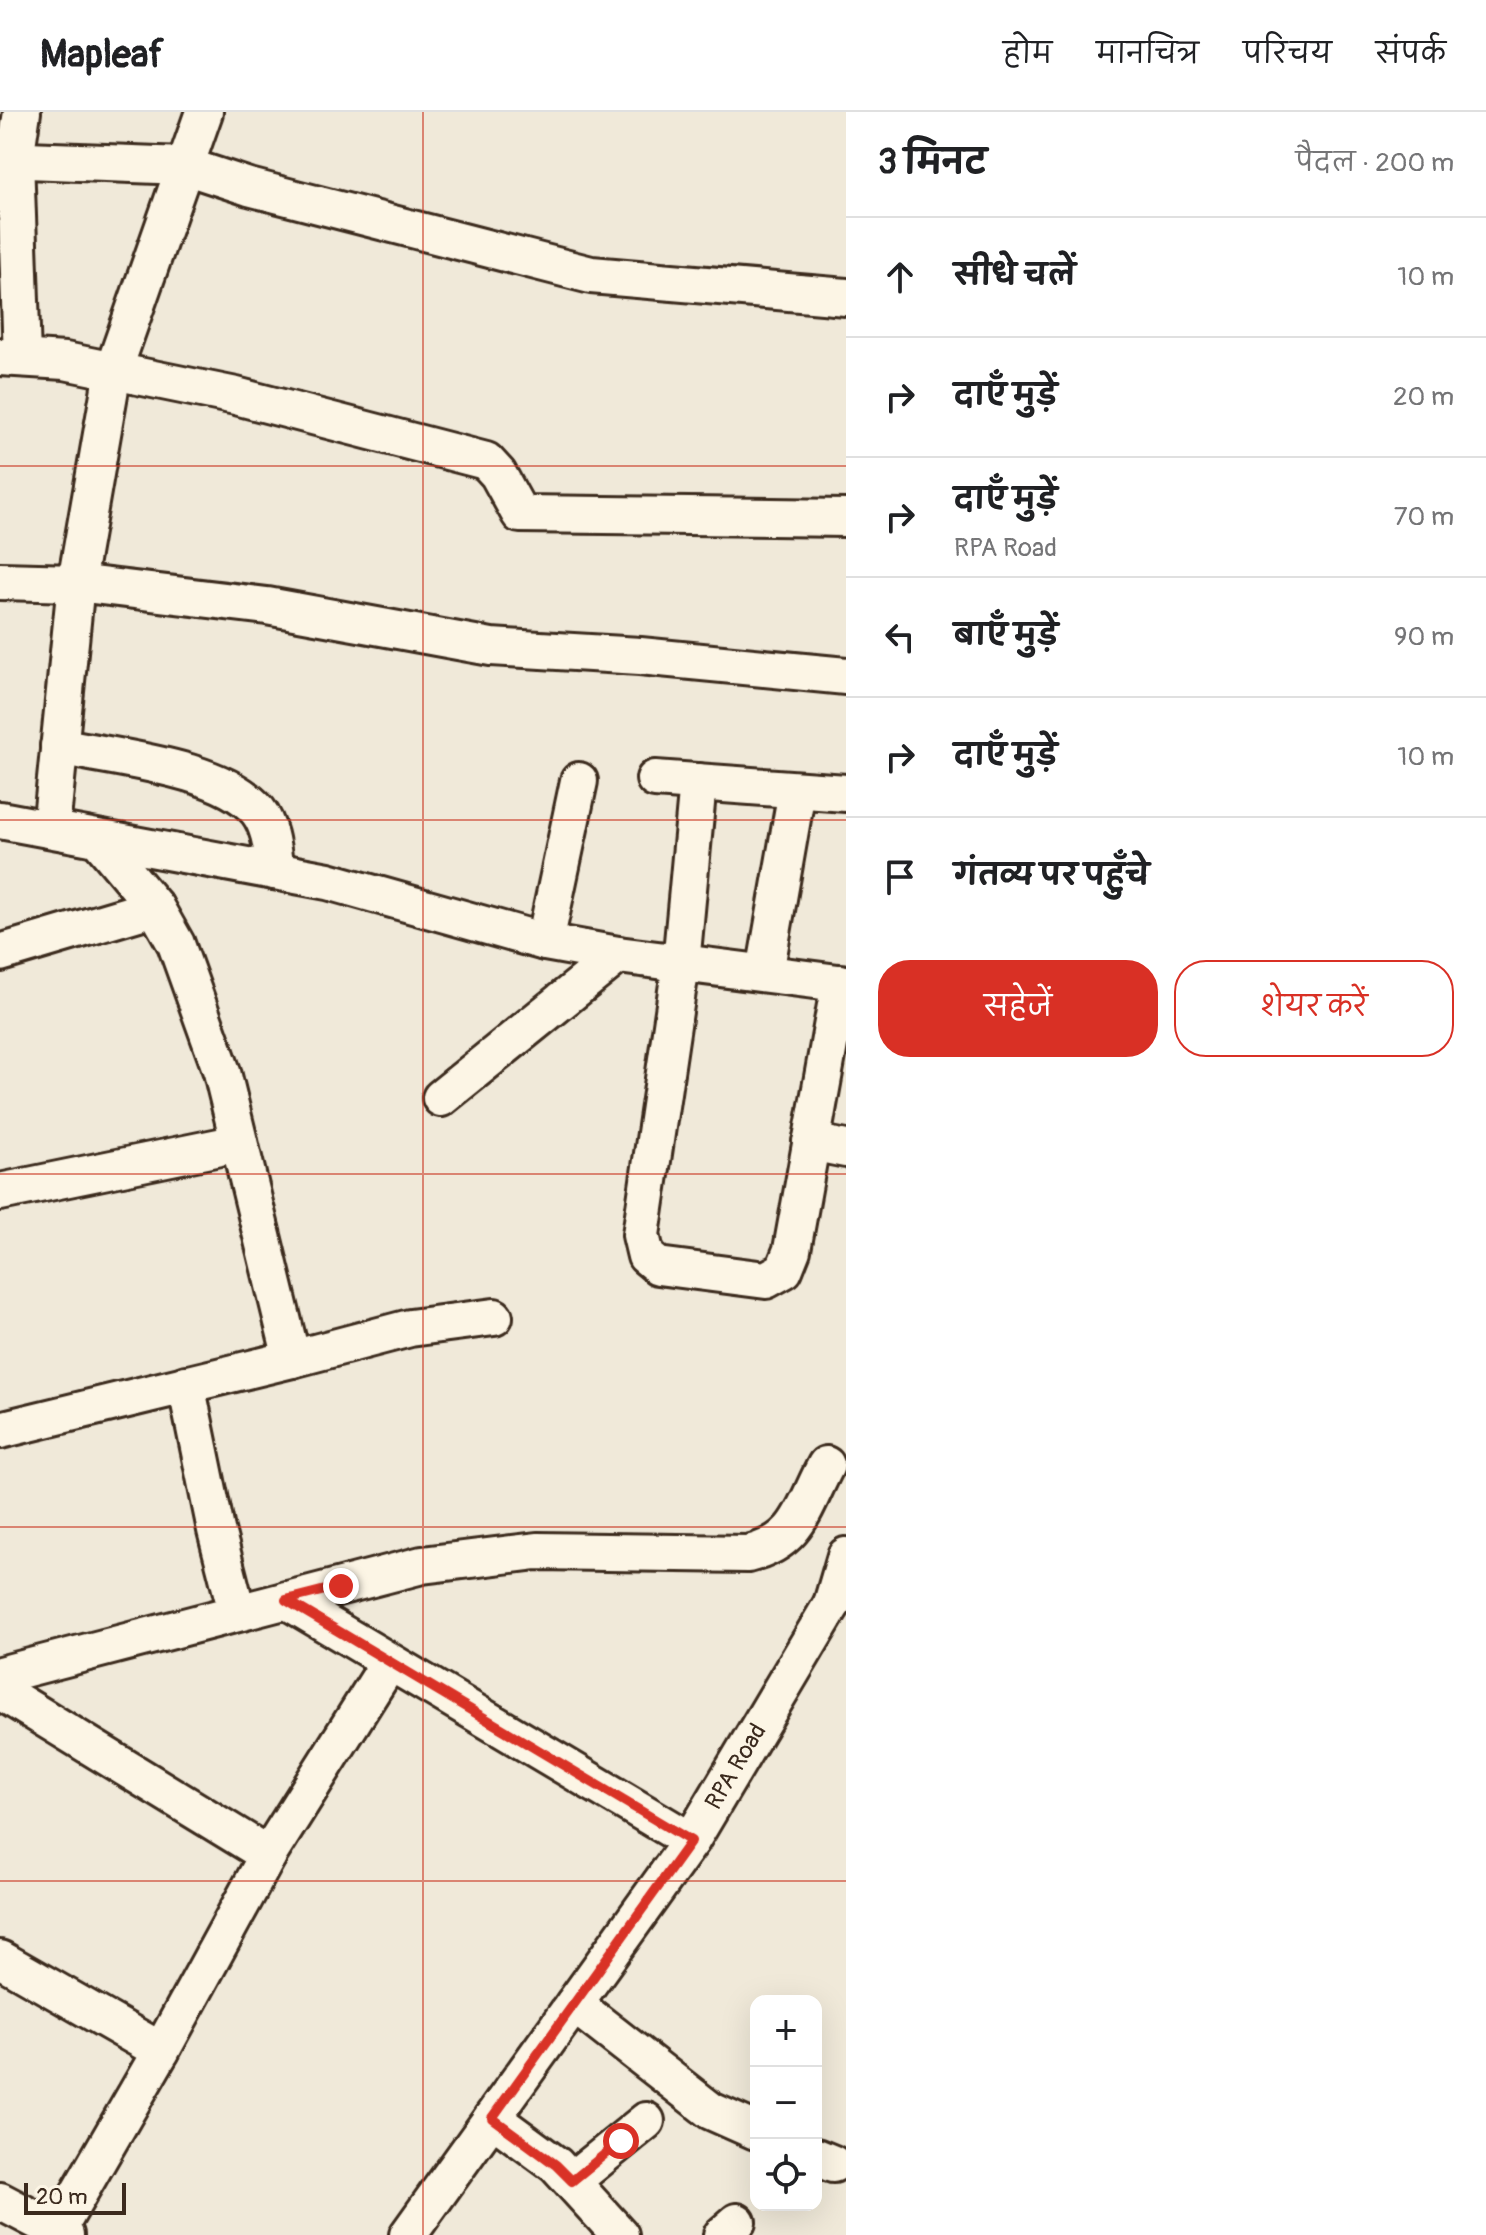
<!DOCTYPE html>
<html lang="hi">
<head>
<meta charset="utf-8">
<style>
	body { margin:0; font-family:Pangolin,"Playpen Sans Deva",sans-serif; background:#f2f2f2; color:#202124 }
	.controls { position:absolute; right:24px; bottom:24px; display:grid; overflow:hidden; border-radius:16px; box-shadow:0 8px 32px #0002 }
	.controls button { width:72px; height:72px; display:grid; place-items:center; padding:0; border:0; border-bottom:2px solid #e0e0e0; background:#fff; color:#202124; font:40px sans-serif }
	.scale { position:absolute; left:24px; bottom:20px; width:102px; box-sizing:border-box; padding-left:8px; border:4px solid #3b2a1e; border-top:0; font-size:22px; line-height:28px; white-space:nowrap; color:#3b2a1e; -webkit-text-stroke:6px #fcf5e5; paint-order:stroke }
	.stop { position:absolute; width:24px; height:24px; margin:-18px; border:6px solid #d93025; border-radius:50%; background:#fff }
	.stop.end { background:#d93025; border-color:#fff; box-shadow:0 2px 8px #0008 }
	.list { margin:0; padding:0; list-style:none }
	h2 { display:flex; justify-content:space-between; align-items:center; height:104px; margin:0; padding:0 32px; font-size:34px }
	h2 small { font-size:26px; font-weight:400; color:#757577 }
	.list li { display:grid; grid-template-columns:52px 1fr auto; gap:24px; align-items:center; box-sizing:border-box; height:120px; padding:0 32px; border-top:2px solid #e0e0e0 }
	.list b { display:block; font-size:30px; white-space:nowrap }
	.list p { margin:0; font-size:26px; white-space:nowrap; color:#757577 }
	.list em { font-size:26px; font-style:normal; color:#757577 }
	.actions { display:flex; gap:16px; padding:24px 32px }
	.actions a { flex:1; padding:18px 0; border:2px solid #d93025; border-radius:32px; text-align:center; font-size:28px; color:#d93025 }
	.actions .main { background:#d93025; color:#fff }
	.icon { flex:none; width:44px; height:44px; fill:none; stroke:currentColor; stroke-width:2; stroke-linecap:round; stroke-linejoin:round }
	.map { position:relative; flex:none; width:846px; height:2123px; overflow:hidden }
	header { display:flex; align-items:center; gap:48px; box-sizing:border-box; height:112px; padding:0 40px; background:#fff; border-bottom:2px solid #e0e0e0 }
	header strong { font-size:38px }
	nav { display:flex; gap:44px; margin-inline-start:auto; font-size:28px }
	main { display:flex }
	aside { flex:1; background:#fff }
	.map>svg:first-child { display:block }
</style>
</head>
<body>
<header>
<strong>Mapleaf</strong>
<nav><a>होम</a><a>मानचित्र</a><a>परिचय</a><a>संपर्क</a></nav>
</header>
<main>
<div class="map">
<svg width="846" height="2123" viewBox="0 0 846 2123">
	<rect width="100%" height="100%" fill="#f0e9d9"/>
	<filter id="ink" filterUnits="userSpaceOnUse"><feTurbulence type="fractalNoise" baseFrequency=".0125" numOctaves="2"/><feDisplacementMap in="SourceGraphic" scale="16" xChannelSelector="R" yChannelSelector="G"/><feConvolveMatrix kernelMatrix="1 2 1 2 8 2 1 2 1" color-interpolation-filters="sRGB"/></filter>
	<g filter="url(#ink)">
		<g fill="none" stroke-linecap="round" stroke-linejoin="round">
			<defs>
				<g id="minor">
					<path d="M0 47 185 54 249 75 591 163 846 185"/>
					<path d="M0 245 65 249 236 284 486 349 498 362 520 402 846 406"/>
					<path d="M22 245 15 47 22 0"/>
					<path d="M0 469 76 471 113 259 204 0"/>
					<path d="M59 634C113 646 222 655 258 699 271 716 272 739 275 759"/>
					<path d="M655 667 846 681"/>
					<path d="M698 670 681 852 641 1123 646 1144 658 1154 766 1168 784 1158 792 1138 840 871"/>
					<path d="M0 708 328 769 545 830 618 843 846 872"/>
					<path d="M51 717 76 471 267 494 491 535 640 544 846 564"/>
					<path d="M545 830 579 669"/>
					<path d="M0 841 155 795"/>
					<path d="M765 861 797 678"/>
					<path d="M441 986 618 843"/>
					<path d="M811 1030 846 1037"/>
					<path d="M0 1080 239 1031"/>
					<path d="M292 1247 410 1216 494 1205"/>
					<path d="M186 1272 216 1418 237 1500"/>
					<path d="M0 1318 292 1247 222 960 176 832 155 795 99 728"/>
					<path d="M286 1488 691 1729"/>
					<path d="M832 1492 846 1444"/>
					<path d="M0 1563 422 1453 537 1439 748 1442C799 1430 803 1396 826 1353"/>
					<path d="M0 1579 268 1743"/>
					<path d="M0 1847 161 1939 57 2119 65 2123"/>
					<path d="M574 1892 711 1999 756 2019"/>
					<path d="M161 1939 268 1743 389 1551"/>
					<path d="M492 2006 556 2053 620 2123"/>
					<path d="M816 2045 833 2052"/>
					<path d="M572 2069 646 2009"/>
					<path d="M0 2089 57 2119"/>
					<path id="s1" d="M408 2123 691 1729 832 1492 846 1475"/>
					<path d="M722 2123 737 2110"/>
				</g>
			</defs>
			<use href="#minor" stroke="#3b2a1e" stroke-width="42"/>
			<use href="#minor" stroke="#fcf5e5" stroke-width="36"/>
		</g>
	</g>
	<g fill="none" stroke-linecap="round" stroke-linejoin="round" filter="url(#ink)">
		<path stroke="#d93025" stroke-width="10" d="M341 1474 286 1488 691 1729 492 2006 556 2053 572 2069 621 2029"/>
	</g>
	<path fill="none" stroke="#c8321e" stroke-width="2" stroke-opacity="0.55" d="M423 0V2123M0 354H846M0 708H846M0 1062H846M0 1415H846M0 1769H846"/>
	<g text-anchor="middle" stroke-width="7" stroke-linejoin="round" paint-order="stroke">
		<g font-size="24" fill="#3b2a1e" stroke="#fcf5e5">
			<text dy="8" stroke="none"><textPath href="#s1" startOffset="572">RPA Road</textPath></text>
		</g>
	</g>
</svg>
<div class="controls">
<button>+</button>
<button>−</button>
<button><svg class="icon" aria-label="locate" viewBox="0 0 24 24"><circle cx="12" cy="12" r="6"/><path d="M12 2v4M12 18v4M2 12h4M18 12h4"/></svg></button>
</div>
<div class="scale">20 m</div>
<div class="stop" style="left:621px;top:2029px"></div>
<div class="stop end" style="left:341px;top:1474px"></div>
</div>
<aside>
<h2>3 मिनट<small>पैदल · 200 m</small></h2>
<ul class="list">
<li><svg class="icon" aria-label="ahead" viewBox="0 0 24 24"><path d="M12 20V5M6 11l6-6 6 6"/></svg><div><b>सीधे चलें</b></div><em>10 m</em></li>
<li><svg class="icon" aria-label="right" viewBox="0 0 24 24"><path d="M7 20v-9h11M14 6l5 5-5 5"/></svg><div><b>दाएँ मुड़ें</b></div><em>20 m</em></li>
<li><svg class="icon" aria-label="right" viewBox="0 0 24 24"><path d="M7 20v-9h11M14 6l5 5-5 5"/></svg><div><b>दाएँ मुड़ें</b><p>RPA Road</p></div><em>70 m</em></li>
<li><svg class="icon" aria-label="left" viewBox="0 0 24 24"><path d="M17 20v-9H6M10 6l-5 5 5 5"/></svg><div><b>बाएँ मुड़ें</b></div><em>90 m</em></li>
<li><svg class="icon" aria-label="right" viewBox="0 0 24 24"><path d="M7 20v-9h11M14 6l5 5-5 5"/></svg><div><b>दाएँ मुड़ें</b></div><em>10 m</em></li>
<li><svg class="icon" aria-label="arrive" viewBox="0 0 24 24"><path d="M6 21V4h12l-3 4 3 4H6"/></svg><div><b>गंतव्य पर पहुँचे</b></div></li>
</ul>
<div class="actions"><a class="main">सहेजें</a><a>शेयर करें</a></div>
</aside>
</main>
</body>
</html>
